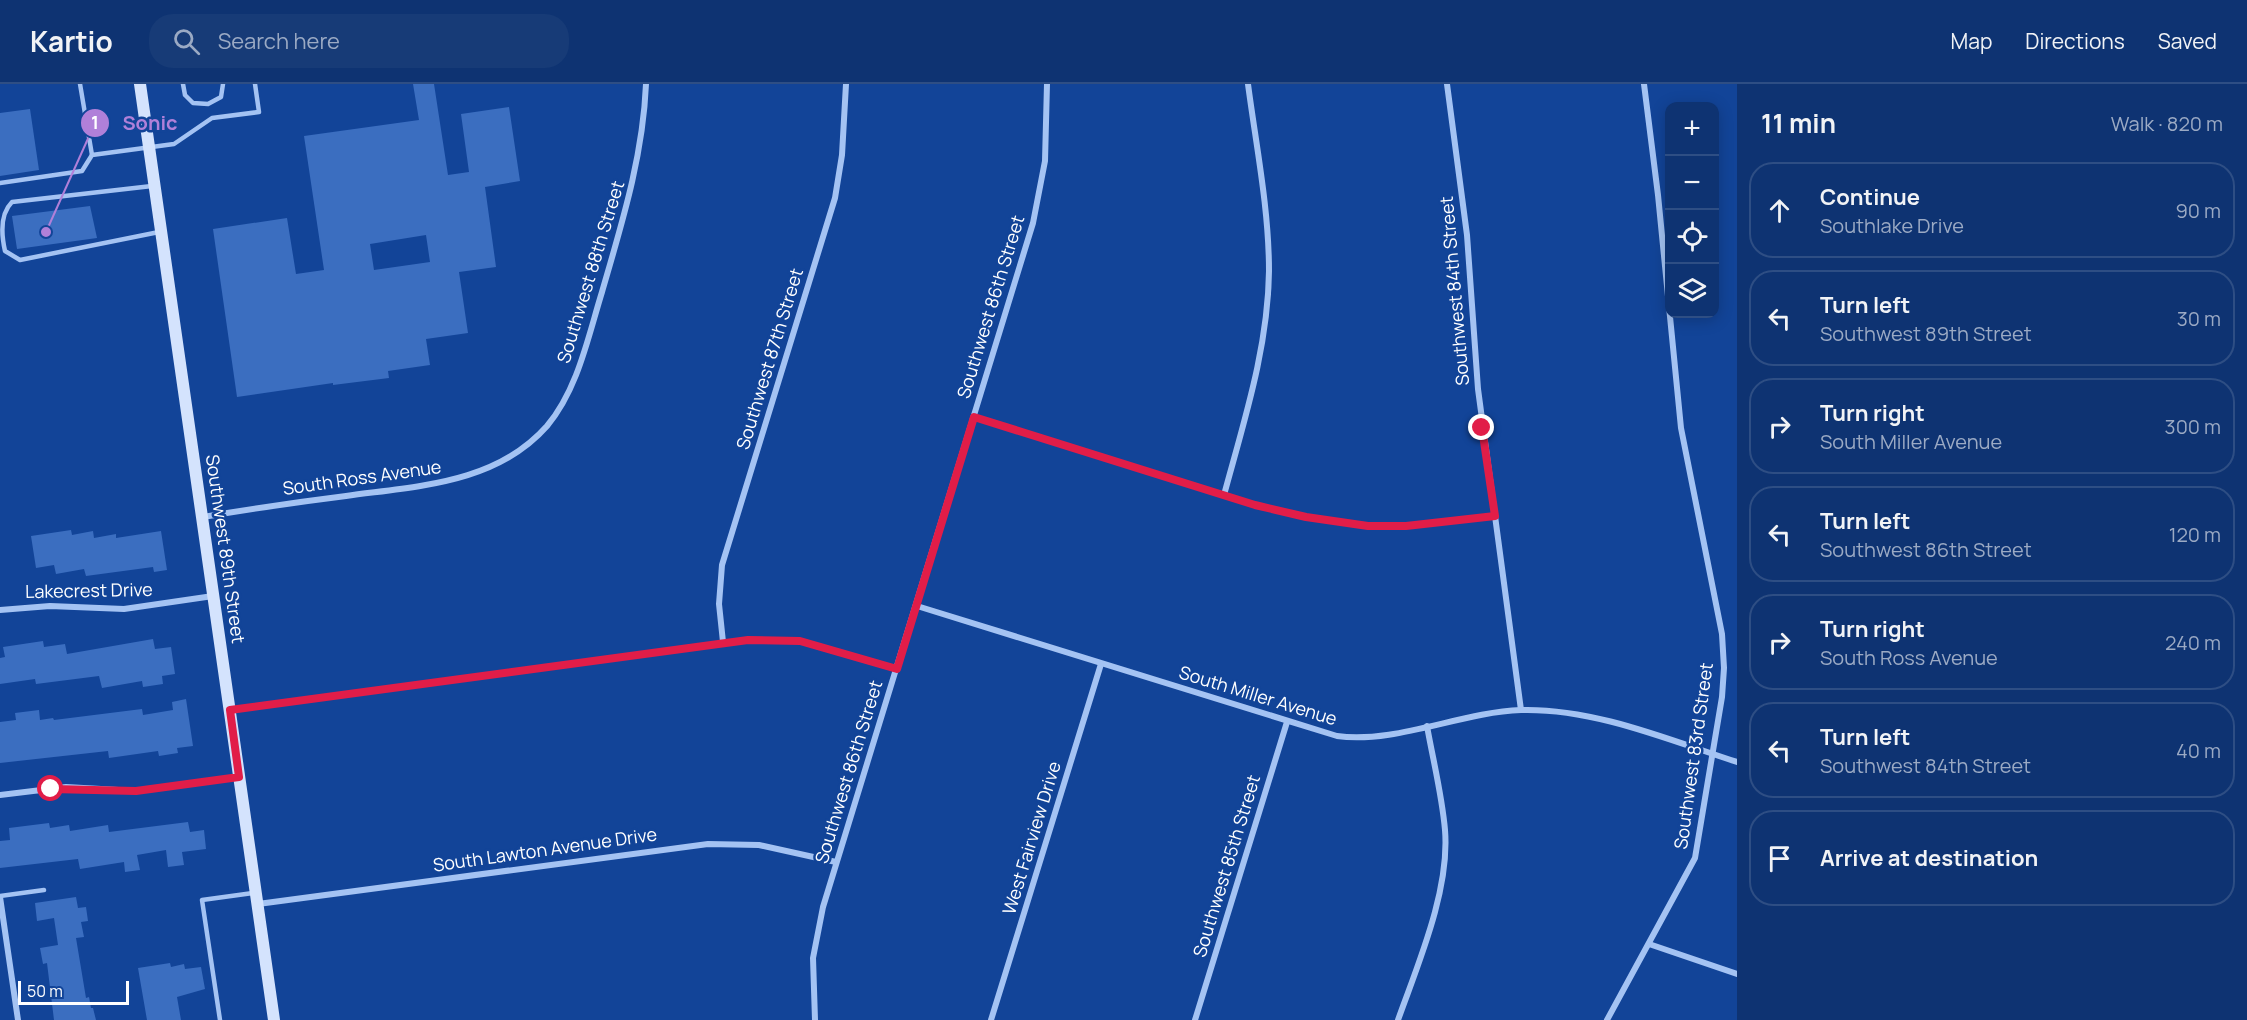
<!DOCTYPE html>
<html lang="en">
<head>
<meta charset="utf-8">
<style>
	body { margin:0; font-family:Manrope,sans-serif; background:#173b77; color:#f1f3f6 }
	.controls { position:absolute; right:18px; top:18px; display:grid; overflow:hidden; border-radius:12px; box-shadow:0 3px 15px #0003 }
	.controls button { width:54px; height:54px; display:grid; place-items:center; padding:0; border:0; border-bottom:2px solid #2e4e84; background:#0e3372; color:#f1f3f6; font:30px sans-serif }
	.scale { position:absolute; left:18px; bottom:15px; width:111px; box-sizing:border-box; padding-left:6px; border:3px solid #fff; border-top:0; font-size:16px; line-height:21px; white-space:nowrap; color:#fff; -webkit-text-stroke:4px #124498; paint-order:stroke }
	.stop { position:absolute; width:18px; height:18px; margin:-14px; border:4px solid #e11d48; border-radius:50%; background:#fff }
	.stop.end { background:#e11d48; border-color:#fff; box-shadow:0 2px 6px #0008 }
	.list { margin:0; padding:0; list-style:none }
	h2 { display:flex; justify-content:space-between; align-items:center; height:78px; margin:0; padding:0 24px; font-size:26px }
	h2 small { font-size:20px; font-weight:400; color:#9baac4 }
	.list li { display:grid; grid-template-columns:39px 1fr auto; gap:18px; align-items:center; box-sizing:border-box; height:96px; margin:0 12px 12px; padding:0 12px; border:2px solid #2e4e84; border-radius:24px }
	.list b { display:block; font-size:22px; white-space:nowrap }
	.list p { margin:0; font-size:20px; white-space:nowrap; color:#9baac4 }
	.list em { font-size:20px; font-style:normal; color:#9baac4 }
	.icon { flex:none; width:33px; height:33px; fill:none; stroke:currentColor; stroke-width:2; stroke-linecap:round; stroke-linejoin:round }
	.map { position:relative; flex:none; width:1737px; height:936px; overflow:hidden }
	header { display:flex; align-items:center; gap:36px; box-sizing:border-box; height:84px; padding:0 30px; background:#0e3372; border-bottom:2px solid #2e4e84 }
	header strong { font-size:28px }
	nav { display:flex; gap:33px; margin-inline-start:auto; font-size:21px }
	.search { width:420px; height:54px; background:#173b77; display:flex; align-items:center; gap:15px; box-sizing:border-box; padding:0 21px; border-radius:24px; color:#9baac4; font-size:22px }
	main { display:flex }
	aside { flex:1; background:#0e3372 }
	.map>svg:first-child { display:block }
</style>
</head>
<body>
<header>
<strong>Kartio</strong>
<div class="search"><svg class="icon" aria-label="search" viewBox="0 0 24 24"><circle cx="10" cy="10" r="6"/><path d="M15 15l6 6"/></svg>Search here</div>
<nav><a>Map</a><a>Directions</a><a>Saved</a></nav>
</header>
<main>
<div class="map">
<svg width="1737" height="936" viewBox="0 0 1737 936">
	<rect width="100%" height="100%" fill="#124498"/>
	<g fill="#3b6ec0" fill-rule="evenodd">
		<path d="M413 0H434L448 91 469 88 461 30 509 23 520 97 485 103 496 183 459 188 468 249 426 255 430 281 388 287 389 294 333 301V299L237 313 213 145 287 134 296 190 324 186 304 52 419 36ZM426 151 430 178 374 186 370 160Z"/>
		<path d="M30 25 39 86 0 92V29Z"/>
		<path d="M90 122 97 154 17 165 12 132Z"/>
		<path d="M71 446 72 451 93 447 94 454 116 450V454L161 447 167 486 154 488 153 483 86 492 84 485 56 490 54 481 36 484 31 452Z"/>
		<path d="M153 555 155 565 171 563 175 590 162 592 163 600 143 603 142 597 102 604 99 592 36 600 35 595 0 600V574L5 573 3 563 43 557 44 563 65 560 67 570Z"/>
		<path d="M186 615 193 662 177 664 178 669 159 672 158 667 109 674 108 667 0 679V638L16 636 15 629 39 626 40 636 53 634 54 636 142 625 143 631 173 626 172 618Z"/>
		<path d="M188 738 190 748 204 746 206 765 182 768 184 781 168 783 166 766 137 771 140 786 125 788 124 778 80 785 78 775 0 784V757L10 756 9 744 49 739 50 744 69 741 70 747 108 741 109 748Z"/>
		<path d="M76 813 78 824 86 823 88 837 81 838 84 853 76 854 86 914 89 913 91 924H93L96 936H54L47 879 43 880 40 864 58 861 54 834 37 837 35 819Z"/>
		<path d="M170 879 171 883 184 880 185 885 201 883 205 905 177 913 181 936H147L138 884Z"/>
	</g>
	<g fill="none" stroke-linecap="round" stroke-linejoin="round">
		<g stroke="#a4c3f3" stroke-width="4.5">
			<path d="M80 0 92 71"/>
			<path d="M183 0 185 11 193 19 208 20 221 13 223 0"/>
			<path d="M0 99 82 87 92 71 174 60 212 34 259 28 255 0"/>
			<path d="M152 102 12 118C0 130 1 149 5 167L20 176 159 148"/>
			<path d="M0 812 44 806"/>
			<path d="M220 936 202 816 253 809"/>
		</g>
		<g stroke="#a4c3f3" stroke-width="6">
			<path d="M1447 0 1467 151 1478 305 1521 626"/>
			<path d="M974 333 1255 421 1306 433 1368 442H1406L1495 432"/>
			<path d="M1224 411C1244 337 1268 264 1269 187 1269 125 1256 61 1248 0"/>
			<path d="M203 433C250 425 298 418 346 412 417 402 496 400 547 342 578 305 588 253 602 208 622 139 643 72 646 0"/>
			<path d="M917 522 1337 652C1396 660 1461 628 1521 626 1594 624 1669 656 1737 678"/>
			<path d="M0 526 50 522 124 525 213 512"/>
			<path d="M723 558 719 520 722 481 835 114 842 71 846 0"/>
			<path d="M230 626 748 556 800 557 897 585"/>
			<path d="M0 711 66 703 136 707 239 693"/>
			<path d="M0 813 18 936"/>
			<path d="M258 820 708 760 759 761 836 778"/>
			<path d="M1649 860 1737 890"/>
			<path d="M815 936 813 874 823 823 1033 139 1045 77 1047 0"/>
			<path d="M991 936 1101 580"/>
			<path d="M1195 936 1287 638"/>
			<path d="M1398 936C1418 880 1450 806 1445 746 1442 711 1433 676 1427 642"/>
			<path d="M1607 936 1695 774 1722 613 1724 584 1722 550 1681 344 1658 111 1644 0"/>
		</g>
		<path stroke="#d4e3fd" stroke-width="12" d="M140 0 274 936"/>
	</g>
	<g fill="none" stroke-linecap="round" stroke-linejoin="round">
		<path stroke="#e11d48" stroke-width="8" d="M51 705 136 707 239 693 230 626 748 556 800 557 897 585 974 333 1255 421 1306 433 1368 442H1406L1495 432 1482 344"/>
	</g>
	<g text-anchor="middle" stroke-width="5" stroke-linejoin="round" paint-order="stroke">
		<g font-size="18" fill="#fff" stroke="#124498">
			<text transform="translate(591 188) rotate(-73)" y="6">Southwest 88th Street</text>
			<text transform="translate(1455 207) rotate(-95)" y="6">Southwest 84th Street</text>
			<text transform="translate(991 223) rotate(-73)" y="6">Southwest 86th Street</text>
			<text transform="translate(770 275) rotate(-73)" y="6">Southwest 87th Street</text>
			<text transform="translate(362 394) rotate(-8)" y="6">South Ross Avenue</text>
			<text transform="translate(225 465) rotate(82)" y="6">Southwest 89th Street</text>
			<text transform="translate(89 507) rotate(-1)" y="6">Lakecrest Drive</text>
			<text transform="translate(1258 612) rotate(17)" y="6">South Miller Avenue</text>
			<text transform="translate(1694 672) rotate(-82)" y="6">Southwest 83rd Street</text>
			<text transform="translate(849 688) rotate(-73)" y="6">Southwest 86th Street</text>
			<text transform="translate(1032 754) rotate(-73)" y="6">West Fairview Drive</text>
			<text transform="translate(545 766) rotate(-8)" y="6">South Lawton Avenue Drive</text>
			<text transform="translate(1227 782) rotate(-73)" y="6">Southwest 85th Street</text>
		</g>
	</g>
	<path fill="none" stroke="#b080d9" stroke-width="2" d="M46 148L95 39"/>
	<g fill="#b080d9" stroke="#124498" stroke-width="2">
		<circle cx="46" cy="148" r="6"/>
		<circle cx="95" cy="39" r="15"/>
	</g>
	<g font-size="18" text-anchor="middle" font-weight="bold" fill="#fff">
		<text x="95" y="45">1</text>
	</g>
	<g font-size="20" text-anchor="middle" font-weight="bold" fill="#b080d9" stroke="#124498" stroke-width="5" stroke-linejoin="round" paint-order="stroke">
		<text x="150" y="46">Sonic</text>
	</g>
</svg>
<div class="controls">
<button>+</button>
<button>−</button>
<button><svg class="icon" aria-label="locate" viewBox="0 0 24 24"><circle cx="12" cy="12" r="6"/><path d="M12 2v4M12 18v4M2 12h4M18 12h4"/></svg></button>
<button><svg class="icon" aria-label="layers" viewBox="0 0 24 24"><path d="M12 4l9 5-9 5-9-5zM3 14l9 5 9-5"/></svg></button>
</div>
<div class="scale">50 m</div>
<div class="stop" style="left:51px;top:705px"></div>
<div class="stop end" style="left:1482px;top:344px"></div>
</div>
<aside>
<h2>11 min<small>Walk · 820 m</small></h2>
<ul class="list">
<li><svg class="icon" aria-label="ahead" viewBox="0 0 24 24"><path d="M12 20V5M6 11l6-6 6 6"/></svg><div><b>Continue</b><p>Southlake Drive</p></div><em>90 m</em></li>
<li><svg class="icon" aria-label="left" viewBox="0 0 24 24"><path d="M17 20v-9H6M10 6l-5 5 5 5"/></svg><div><b>Turn left</b><p>Southwest 89th Street</p></div><em>30 m</em></li>
<li><svg class="icon" aria-label="right" viewBox="0 0 24 24"><path d="M7 20v-9h11M14 6l5 5-5 5"/></svg><div><b>Turn right</b><p>South Miller Avenue</p></div><em>300 m</em></li>
<li><svg class="icon" aria-label="left" viewBox="0 0 24 24"><path d="M17 20v-9H6M10 6l-5 5 5 5"/></svg><div><b>Turn left</b><p>Southwest 86th Street</p></div><em>120 m</em></li>
<li><svg class="icon" aria-label="right" viewBox="0 0 24 24"><path d="M7 20v-9h11M14 6l5 5-5 5"/></svg><div><b>Turn right</b><p>South Ross Avenue</p></div><em>240 m</em></li>
<li><svg class="icon" aria-label="left" viewBox="0 0 24 24"><path d="M17 20v-9H6M10 6l-5 5 5 5"/></svg><div><b>Turn left</b><p>Southwest 84th Street</p></div><em>40 m</em></li>
<li><svg class="icon" aria-label="arrive" viewBox="0 0 24 24"><path d="M6 21V4h12l-3 4 3 4H6"/></svg><div><b>Arrive at destination</b></div></li>
</ul>
</aside>
</main>
</body>
</html>
